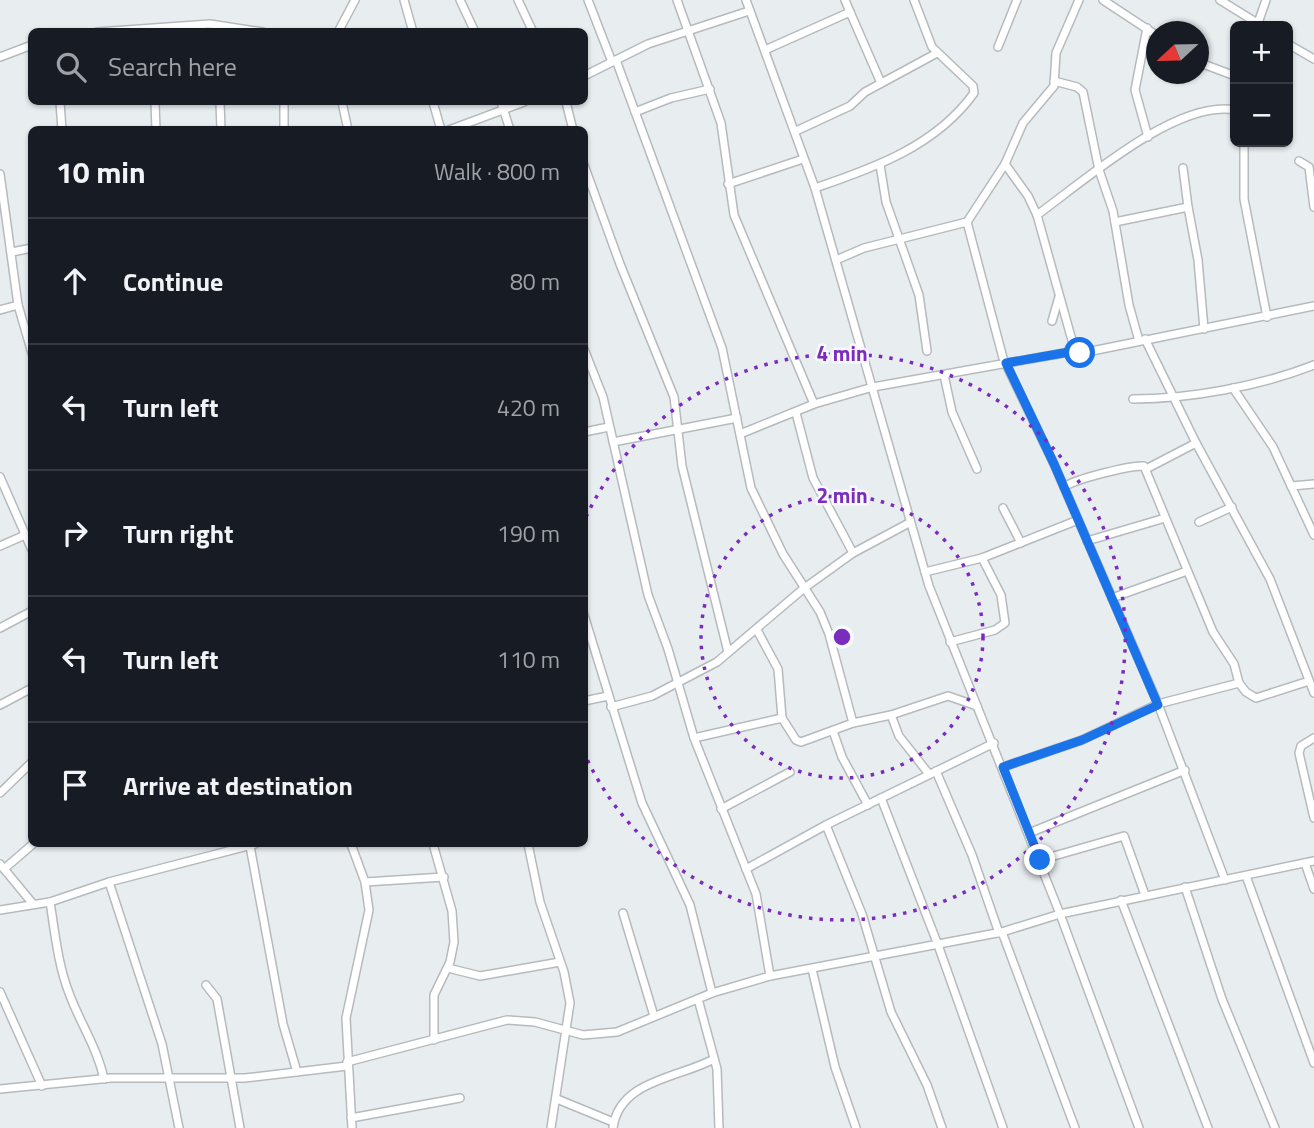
<!DOCTYPE html>
<html lang="en">
<head>
<meta charset="utf-8">
<style>
	body { margin:0; font-family:"Titillium Web",sans-serif; background:#20242c; color:#f1f3f6 }
	.controls { position:absolute; right:21px; top:21px; display:grid; overflow:hidden; border-radius:10px; box-shadow:0 2px 5px #0004 }
	.controls button { width:63px; height:63px; display:grid; place-items:center; padding:0; border:0; border-bottom:2px solid #363941; background:#171b24; color:#f1f3f6; font:35px sans-serif }
	.compass { position:absolute; left:1146px; top:21px; width:63px; height:63px; border-radius:50%; background:#171b24; box-shadow:0 2px 5px #0004; rotate:248deg }
	.stop { position:absolute; width:21px; height:21px; margin:-16px; border:5px solid #1a73e8; border-radius:50%; background:#fff }
	.stop.end { background:#1a73e8; border-color:#fff; box-shadow:0 2px 7px #0008 }
	.list { margin:0; padding:0; list-style:none }
	h2 { display:flex; justify-content:space-between; align-items:center; height:91px; margin:0; padding:0 28px; font-size:30px }
	h2 small { font-size:23px; font-weight:400; color:#9ea1a6 }
	.list li { display:grid; grid-template-columns:46px 1fr auto; gap:21px; align-items:center; box-sizing:border-box; height:126px; padding:0 28px; border-top:2px solid #363941 }
	.list b { display:block; font-size:26px; white-space:nowrap }
	.list em { font-size:23px; font-style:normal; color:#9ea1a6 }
	.icon { flex:none; width:38px; height:38px; fill:none; stroke:currentColor; stroke-width:2; stroke-linecap:round; stroke-linejoin:round }
	.map { position:relative; flex:none; width:1314px; height:1128px; overflow:hidden }
	.search { position:absolute; background:#171b24; box-shadow:0 2px 5px #0004; left:28px; top:28px; width:560px; height:77px; display:flex; align-items:center; gap:18px; box-sizing:border-box; padding:0 24px; border-radius:10px; color:#9ea1a6; font-size:26px }
	.panel { position:absolute; background:#171b24; box-shadow:0 2px 5px #0004; left:28px; top:126px; width:560px; height:721px; border-radius:10px }
	.map>svg:first-child { display:block }
</style>
</head>
<body>
<div class="map">
<svg width="1314" height="1128" viewBox="0 0 1314 1128">
	<rect width="100%" height="100%" fill="#e8edf0"/>
	<g fill="none" stroke-linecap="round" stroke-linejoin="round">
		<defs>
			<g id="minor">
				<path d="M404 0 413 32"/>
				<path d="M460 0 475 32"/>
				<path d="M518 0 533 32"/>
				<path d="M588 0 612 62"/>
				<path d="M677 0 721 123 734 215 814 404"/>
				<path d="M746 0 815 188 929 586 1060 914 1139 1128"/>
				<path d="M1079 0 1056 53 1054 86 1023 123 1005 164 1028 196 1037 215 1075 351 1082 353 1314 306"/>
				<path d="M1103 0 1156 35"/>
				<path d="M1220 0 1262 26"/>
				<path d="M850 12 881 83"/>
				<path d="M1258 23 1266 0"/>
				<path d="M1147 28 1135 90 1148 137"/>
				<path d="M97 32 210 24 263 32"/>
				<path d="M338 32 355 0"/>
				<path d="M1288 44 1314 59"/>
				<path d="M998 47 1017 0"/>
				<path d="M765 50 850 12 845 0"/>
				<path d="M0 57 32 45"/>
				<path d="M616 60 722 348 751 488 783 554 820 612 829 634 853 723"/>
				<path d="M1198 62 1235 76"/>
				<path d="M584 76 648 44 749 11"/>
				<path d="M1054 81 1077 87 1083 92 1099 170 1113 211 1129 305 1139 341"/>
				<path d="M60 102 62 130"/>
				<path d="M155 102 156 130"/>
				<path d="M220 102 221 130"/>
				<path d="M342 102 348 130"/>
				<path d="M433 102 441 130"/>
				<path d="M501 102 510 130"/>
				<path d="M566 102 573 130"/>
				<path d="M635 112 671 98 710 89"/>
				<path d="M284 130V102"/>
				<path d="M449 130 524 102"/>
				<path d="M796 131 850 106 865 92 937 53"/>
				<path d="M1244 142V199L1267 317"/>
				<path d="M1299 161 1309 167 1314 207"/>
				<path d="M584 165 620 264 674 397 682 466 728 652"/>
				<path d="M880 165 886 202 919 295 927 351"/>
				<path d="M1183 168 1188 207"/>
				<path d="M0 174 18 305 32 353"/>
				<path d="M728 184 803 159"/>
				<path d="M815 188C874 168 936 146 974 93L973 86 932 47 914 0"/>
				<path d="M1037 215C1084 181 1177 99 1235 110"/>
				<path d="M967 222 1003 358 1054 464 1158 704 1225 880"/>
				<path d="M1115 222 1188 207 1198 260 1204 329"/>
				<path d="M12 252 32 248"/>
				<path d="M836 260 864 248 967 222 1005 164"/>
				<path d="M0 310 18 305"/>
				<path d="M1052 321 1059 297"/>
				<path d="M1145 339 1196 443 1270 579 1314 693"/>
				<path d="M584 349 603 397 648 595 668 649 694 738 756 894 770 976"/>
				<path d="M944 375 952 412 977 469"/>
				<path d="M1233 388 1273 447 1314 535"/>
				<path d="M1133 399C1189 399 1261 386 1314 365"/>
				<path d="M796 413 813 478 853 553"/>
				<path d="M584 432 609 427"/>
				<path d="M740 434 814 404 873 387 1075 351"/>
				<path d="M613 442 737 418"/>
				<path d="M1146 469 1196 443"/>
				<path d="M0 477 32 550"/>
				<path d="M1291 486 1314 484"/>
				<path d="M1064 487C1075 479 1131 465 1144 466L1213 632 1234 664 1239 683"/>
				<path d="M1003 508 1021 543"/>
				<path d="M1199 522 1232 507"/>
				<path d="M1087 541 1165 518"/>
				<path d="M0 546 25 535"/>
				<path d="M925 572 982 558 1078 520"/>
				<path d="M1112 598 1187 571"/>
				<path d="M584 615 642 803 690 905 712 993"/>
				<path d="M0 628 32 611"/>
				<path d="M757 630 778 669 782 718"/>
				<path d="M950 642 995 630 1005 623 1001 595 982 558"/>
				<path d="M584 701 608 696"/>
				<path d="M0 705 32 688"/>
				<path d="M611 707 652 696 717 662 803 589 853 553 909 523"/>
				<path d="M891 715 899 736 929 774"/>
				<path d="M833 731 842 757 868 805"/>
				<path d="M694 738 782 718 796 740 801 742 853 723 891 715 948 696 977 706"/>
				<path d="M1314 738 1301 746 1299 753 1314 818"/>
				<path d="M1003 767 1082 740 1158 704 1239 683 1246 692 1256 698 1309 681"/>
				<path d="M936 771 972 855 999 933"/>
				<path d="M0 793 32 762"/>
				<path d="M881 798 938 945 1003 1128"/>
				<path d="M721 809 790 772"/>
				<path d="M826 825 862 914 891 1012 927 1085 942 1128"/>
				<path d="M1029 833 1185 770"/>
				<path d="M351 844 365 882 369 910 346 1018 352 1128"/>
				<path d="M433 844 452 911 454 942 450 962 434 995V1040"/>
				<path d="M528 844 540 902 564 972 570 1003 551 1128"/>
				<path d="M250 846 283 1024 297 1072"/>
				<path d="M1040 860 1124 836 1145 895"/>
				<path d="M1305 863 1314 889"/>
				<path d="M0 864 33 904"/>
				<path d="M4 869 33 844"/>
				<path d="M746 869 826 825 994 743"/>
				<path d="M1246 876 1314 1063"/>
				<path d="M109 882 162 1044 179 1128"/>
				<path d="M365 882 444 877"/>
				<path d="M1185 887 1222 999 1275 1128"/>
				<path d="M1121 900 1208 1128"/>
				<path d="M50 902C55 933 58 965 69 993 80 1023 97 1047 104 1079"/>
				<path d="M0 910 50 902 109 882 255 844"/>
				<path d="M623 913 654 1016"/>
				<path d="M1002 932 1075 1128"/>
				<path d="M448 968 480 976 560 962"/>
				<path d="M812 969 835 1067 856 1128"/>
				<path d="M206 985 217 999 240 1128"/>
				<path d="M0 992 42 1086"/>
				<path d="M698 999 717 1069 719 1128"/>
				<path d="M347 1062 507 1020 535 1022 583 1035 617 1032 712 993 770 976 1002 932 1060 914 1314 861"/>
				<path d="M0 1089 111 1078H245L347 1066"/>
				<path d="M557 1099 613 1122"/>
				<path d="M351 1118 460 1098"/>
				<path d="M613 1128C619 1080 679 1078 714 1059"/>
			</g>
		</defs>
		<use href="#minor" stroke="#b6babe" stroke-width="10"/>
		<use href="#minor" stroke="#fff" stroke-width="7"/>
	</g>
	<g fill="none" stroke-linecap="round" stroke-linejoin="round">
		<path stroke="#1a73e8" stroke-width="9" d="M1040 860 1003 767 1082 740 1158 705 1054 464 1006 363 1075 351 1080 353"/>
	</g>
	<g fill="none" stroke="#7b2cbf" stroke-width="3.5" stroke-dasharray="3.5 7">
		<circle cx="842" cy="637" r="141"/>
		<path d="M586 517A283 283 0 1 1 586 757"/>
	</g>
	<circle cx="842" cy="637" r="10" fill="#7b2cbf" stroke="#f6fafe" stroke-width="3.5"/>
	<g font-size="21" text-anchor="middle" font-weight="bold" fill="#7b2cbf" stroke="#f6fafe" stroke-width="5" stroke-linejoin="round" paint-order="stroke">
		<text x="842" y="361">4 min</text>
		<text x="842" y="503">2 min</text>
	</g>
</svg>
<div class="controls">
<button>+</button>
<button>−</button>
</div>
<svg class="compass" viewBox="-18 -18 36 36"><path d="M0-13l5 13h-10z" fill="#e53935"/><path d="M0 13l5-13h-10z" fill="#9ea1a6"/></svg>
<div class="stop" style="left:1080px;top:353px"></div>
<div class="stop end" style="left:1040px;top:860px"></div>
<div class="search"><svg class="icon" aria-label="search" viewBox="0 0 24 24"><circle cx="10" cy="10" r="6"/><path d="M15 15l6 6"/></svg>Search here</div>
<section class="panel">
<h2>10 min<small>Walk · 800 m</small></h2>
<ul class="list">
<li><svg class="icon" aria-label="ahead" viewBox="0 0 24 24"><path d="M12 20V5M6 11l6-6 6 6"/></svg><div><b>Continue</b></div><em>80 m</em></li>
<li><svg class="icon" aria-label="left" viewBox="0 0 24 24"><path d="M17 20v-9H6M10 6l-5 5 5 5"/></svg><div><b>Turn left</b></div><em>420 m</em></li>
<li><svg class="icon" aria-label="right" viewBox="0 0 24 24"><path d="M7 20v-9h11M14 6l5 5-5 5"/></svg><div><b>Turn right</b></div><em>190 m</em></li>
<li><svg class="icon" aria-label="left" viewBox="0 0 24 24"><path d="M17 20v-9H6M10 6l-5 5 5 5"/></svg><div><b>Turn left</b></div><em>110 m</em></li>
<li><svg class="icon" aria-label="arrive" viewBox="0 0 24 24"><path d="M6 21V4h12l-3 4 3 4H6"/></svg><div><b>Arrive at destination</b></div></li>
</ul>
</section>
</div>
</body>
</html>
